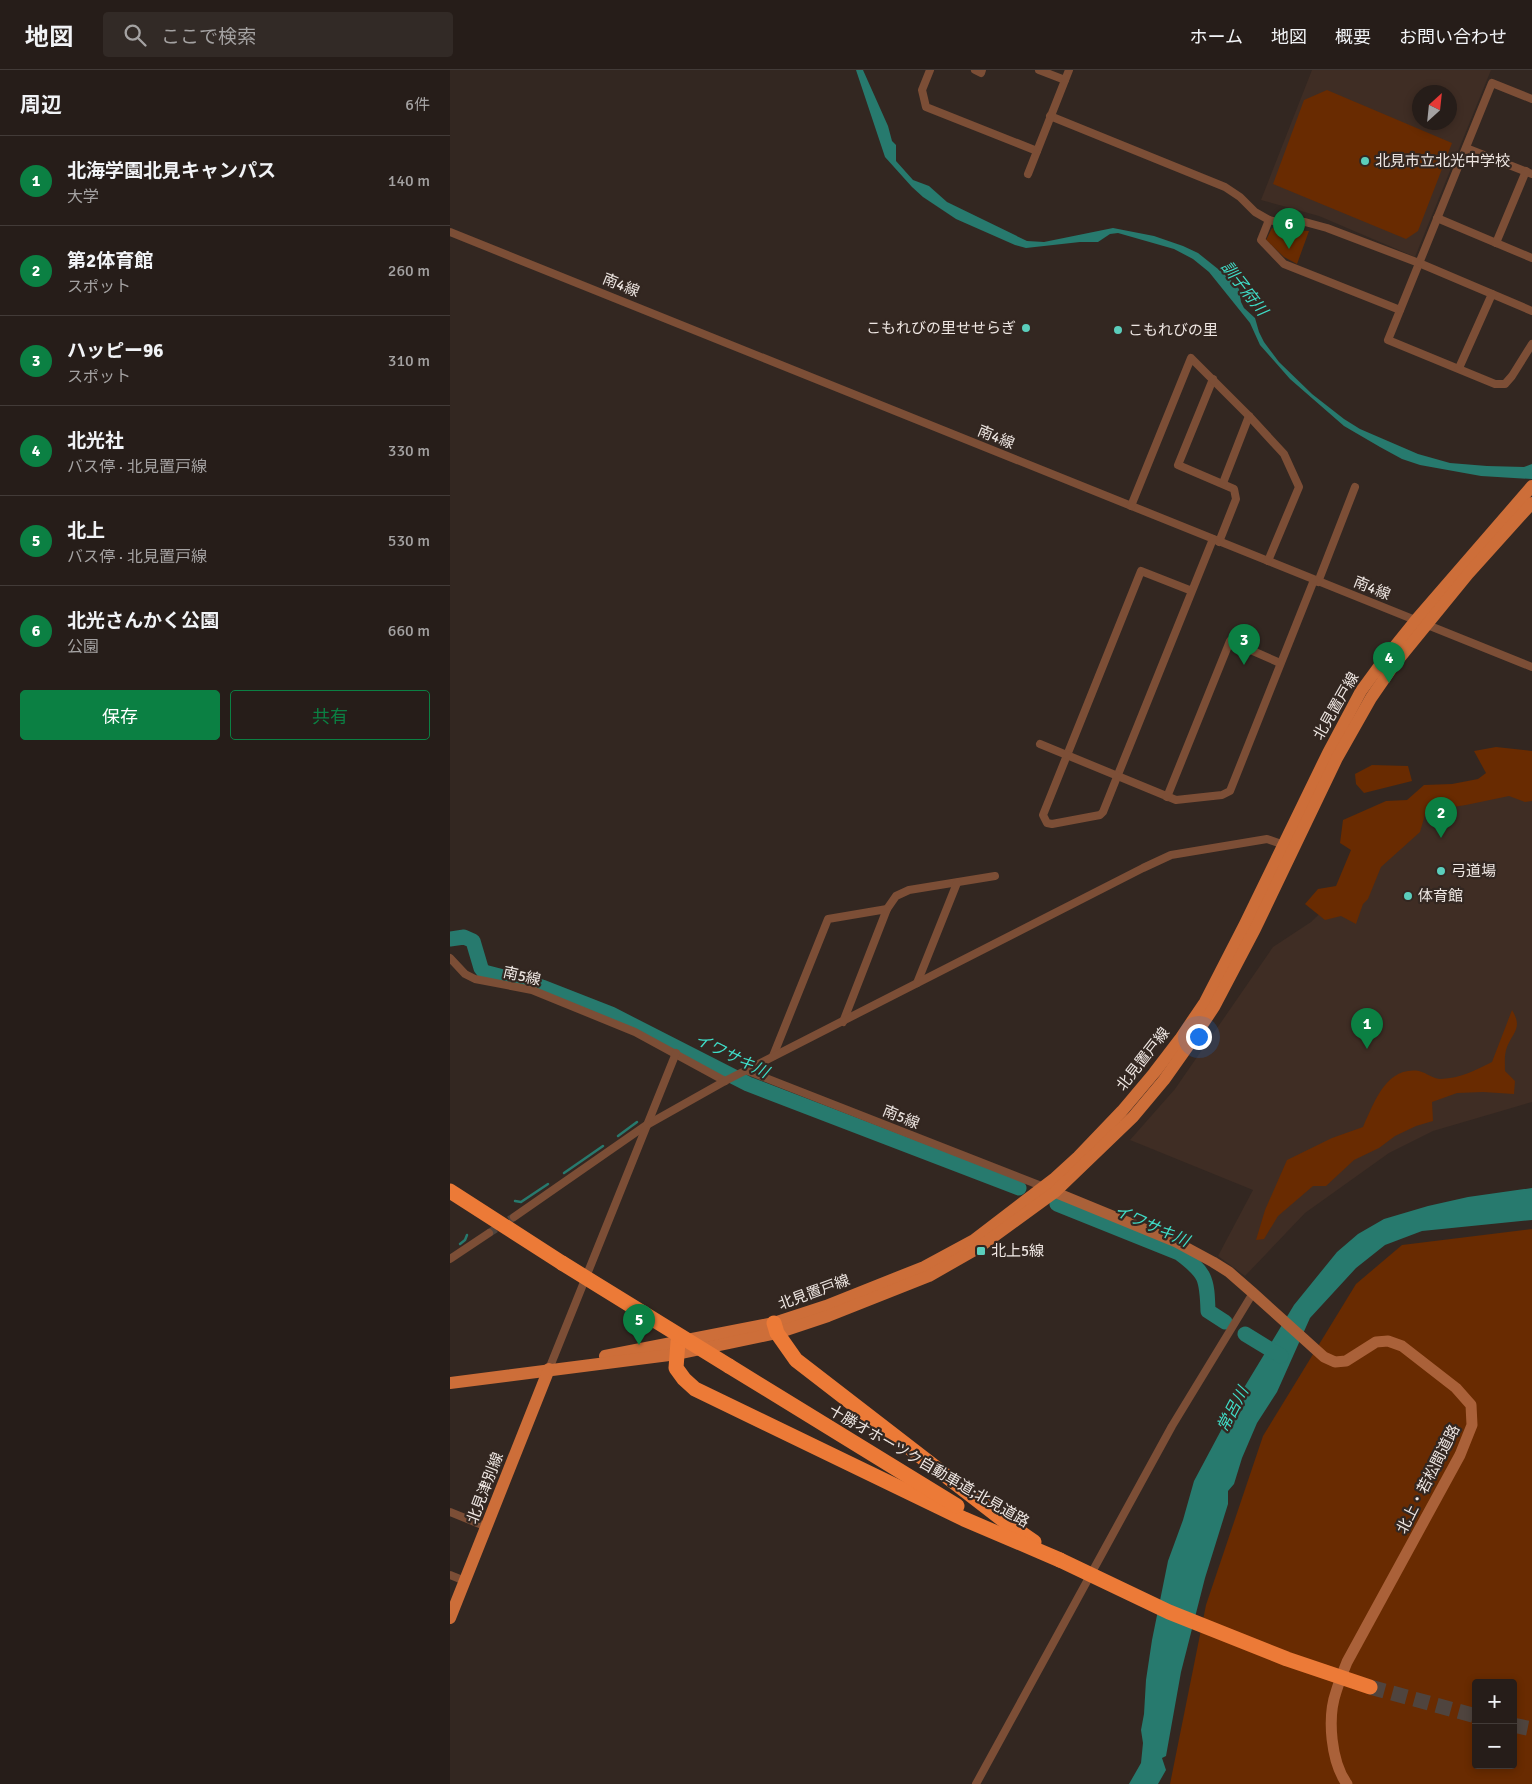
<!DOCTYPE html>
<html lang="ja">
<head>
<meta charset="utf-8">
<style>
	body { margin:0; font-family:Signika,"Noto Sans JP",sans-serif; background:#322a26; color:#f1f3f6 }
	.controls { position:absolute; right:15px; bottom:15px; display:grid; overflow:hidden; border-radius:5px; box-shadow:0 2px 8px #0003 }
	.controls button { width:45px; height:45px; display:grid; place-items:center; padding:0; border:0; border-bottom:1px solid #423b38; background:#261d19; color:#f1f3f6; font:25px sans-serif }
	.compass { position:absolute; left:962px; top:15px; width:45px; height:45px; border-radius:50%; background:#261d19; box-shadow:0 2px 8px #0003; rotate:27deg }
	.you { position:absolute; left:748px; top:966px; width:18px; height:18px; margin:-12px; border:4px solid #fff; border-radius:50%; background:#1a73e8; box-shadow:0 0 0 8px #1a73e833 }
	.badge { display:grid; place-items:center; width:32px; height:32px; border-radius:50%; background:#0b8043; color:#fff; font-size:16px; font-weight:700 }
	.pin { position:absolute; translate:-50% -41px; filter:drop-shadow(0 1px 2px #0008) }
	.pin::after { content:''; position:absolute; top:26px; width:18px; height:15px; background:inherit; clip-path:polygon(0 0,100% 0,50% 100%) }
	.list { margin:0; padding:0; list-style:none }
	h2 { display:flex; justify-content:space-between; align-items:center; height:65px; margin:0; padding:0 20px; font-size:21px }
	h2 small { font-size:16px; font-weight:400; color:#a4a2a2 }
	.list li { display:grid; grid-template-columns:32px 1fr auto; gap:15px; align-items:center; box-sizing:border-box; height:90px; padding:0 20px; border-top:1px solid #423b38 }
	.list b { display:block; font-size:19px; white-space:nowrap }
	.list p { margin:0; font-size:16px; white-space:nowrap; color:#a4a2a2 }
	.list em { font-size:16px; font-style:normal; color:#a4a2a2 }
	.actions { display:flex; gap:10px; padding:15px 20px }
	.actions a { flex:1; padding:11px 0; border:1px solid #0b8043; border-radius:5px; text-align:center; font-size:18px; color:#0b8043 }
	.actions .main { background:#0b8043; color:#fff }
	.icon { flex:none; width:28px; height:28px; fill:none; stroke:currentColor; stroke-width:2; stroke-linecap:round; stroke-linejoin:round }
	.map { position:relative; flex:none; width:1082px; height:1714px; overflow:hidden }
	header { display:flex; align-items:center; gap:30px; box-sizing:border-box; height:70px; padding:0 25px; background:#261d19; border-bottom:1px solid #423b38 }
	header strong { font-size:24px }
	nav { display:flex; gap:28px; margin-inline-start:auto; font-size:18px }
	.search { width:350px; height:45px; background:#322a26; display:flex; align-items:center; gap:12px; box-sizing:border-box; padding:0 18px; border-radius:5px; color:#a4a2a2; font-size:19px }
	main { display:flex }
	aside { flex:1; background:#261d19 }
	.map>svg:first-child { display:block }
</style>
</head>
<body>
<header>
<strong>地図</strong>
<div class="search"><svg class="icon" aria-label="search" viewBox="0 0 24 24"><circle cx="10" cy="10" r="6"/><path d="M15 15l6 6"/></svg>ここで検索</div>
<nav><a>ホーム</a><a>地図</a><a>概要</a><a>お問い合わせ</a></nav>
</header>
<main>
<aside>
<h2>周辺<small>6件</small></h2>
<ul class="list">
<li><span class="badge">1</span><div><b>北海学園北見キャンパス</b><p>大学</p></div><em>140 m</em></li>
<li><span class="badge">2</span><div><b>第2体育館</b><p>スポット</p></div><em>260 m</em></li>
<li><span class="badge">3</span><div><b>ハッピー96</b><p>スポット</p></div><em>310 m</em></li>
<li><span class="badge">4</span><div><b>北光社</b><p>バス停 · 北見置戸線</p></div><em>330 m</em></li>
<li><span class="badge">5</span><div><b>北上</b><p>バス停 · 北見置戸線</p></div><em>530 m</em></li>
<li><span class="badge">6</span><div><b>北光さんかく公園</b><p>公園</p></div><em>660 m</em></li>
</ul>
<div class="actions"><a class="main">保存</a><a>共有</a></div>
</aside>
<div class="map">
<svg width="1082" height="1714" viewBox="0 0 1082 1714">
	<rect width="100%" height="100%" fill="#332721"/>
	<g fill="#3f2d24" fill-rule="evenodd">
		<path d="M862 0H1041L965 187 869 146 811 130ZM969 22H999V52H969Z"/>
		<path d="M1060 723H1082V1032L983 1061 939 1083 855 1143 795 1206 768 1186 803 1120 680 1070 725 1019 823 877 861 852 947 769 973 736Z"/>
	</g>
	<g fill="#692b01" fill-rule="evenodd">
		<path d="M877 20 1002 73 968 161 956 169 823 114 854 30Z"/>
		<path d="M822 158 831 160 859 161 847 194 834 187 816 170Z"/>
		<path d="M1046 677 1082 681V731L1075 732 1059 726 1016 735 976 741 970 762 931 797 918 829 913 834 906 854 891 846 875 850 855 834 868 819 886 816 901 780 890 773 893 750 936 731 957 730 974 715 1002 714 1028 709 1036 703 1024 681Z"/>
		<path d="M922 695 958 696 962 711 914 723 906 714 905 704Z"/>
		<path d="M1062 940C1073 958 1063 962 1057 977 1054 985 1055 993 1055 1001L1065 1011 1064 1024 1033 1022 1007 1023 982 1032 983 1051 966 1056 945 1066 929 1078 904 1090 876 1116H863L828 1146 814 1169 806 1170 815 1140 837 1090 882 1068 913 1057C924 1033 936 996 969 1001 977 1003 983 1009 991 1009 1011 1008 1024 1001 1042 992Z"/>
		<path d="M1082 1159V1714H720L756 1535 813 1366 906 1214 952 1175ZM1026 1613H1063V1695H1026Z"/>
	</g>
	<g fill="#277a6e">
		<path d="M406 0H413L438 56 442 71 446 75V91L463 110 479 116 497 132 577 171 594 172 663 158 704 166 733 176 748 183 778 207 789 219 791 232 794 238 805 248 809 262 814 272 829 292 862 324 894 349 910 359 968 384 1000 393 1037 396 1074 397 1082 394V409L1031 406 970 395 952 389 930 377 894 356 840 309 810 275 800 253 759 202 743 189 724 179 668 163 660 164 648 172H630L576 178 565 175 506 149 473 127 462 117 435 87Z"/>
		<path d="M1082 1118V1150L972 1161 935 1175 906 1198 860 1248 827 1322 807 1353 792 1388 784 1414 778 1421V1434L755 1508 731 1602 716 1686 712 1688 716 1700 708 1714H679L691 1693 693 1673 691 1660 694 1644 696 1610 702 1570 718 1491 733 1450 744 1411 792 1321 844 1235 887 1182 908 1164 934 1149 978 1136 1018 1127Z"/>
	</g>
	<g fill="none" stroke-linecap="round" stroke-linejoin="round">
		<g stroke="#277a6e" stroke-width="2.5">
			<path d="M273 1004 276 1003"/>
			<path d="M168 1066 187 1052"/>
			<path d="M114 1103 153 1076"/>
			<path d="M65 1131 71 1132 98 1114"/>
			<path d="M10 1174 15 1170 17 1165"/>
		</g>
		<g stroke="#277a6e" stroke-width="15">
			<path d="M0 869 14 867 23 871 31 898 34 902 92 917 161 944 298 1014 569 1118"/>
			<path d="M607 1134 729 1183C756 1203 757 1208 758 1241L775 1252"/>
			<path d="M795 1264 831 1286"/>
		</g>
		<path stroke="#4f443e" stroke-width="8" stroke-dasharray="8 4" stroke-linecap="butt" d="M39 1163 64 1147"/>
		<g stroke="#4f443e" stroke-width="15" stroke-dasharray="15 8" stroke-linecap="butt">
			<path d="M920 1617 1026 1646"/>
			<path d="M1063 1655 1082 1659"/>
		</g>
		<g stroke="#7c4e36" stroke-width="8">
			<path d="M480 0 472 20 476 37 587 81"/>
			<path d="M525 0 531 3 532 0"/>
			<path d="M589 0 615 10"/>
			<path d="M1082 29 1042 13 938 270 1045 314H1055L1062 306 1082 274"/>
			<path d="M600 46 775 117 790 127 805 142 819 150 832 153 855 152 877 158 969 193 1082 241"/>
			<path d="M1016 78 1082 104"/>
			<path d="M578 104 619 0"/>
			<path d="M987 148 1082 188"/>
			<path d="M819 150 811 170 834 194 950 240"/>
			<path d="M0 162 1082 597"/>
			<path d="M1046 173 1076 101"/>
			<path d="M1009 298 1042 224"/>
			<path d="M763 309 728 395 784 419 786 429 769 472"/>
			<path d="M773 413 799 346"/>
			<path d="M681 436 741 288 799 346 834 384 849 417 818 491"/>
			<path d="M868 512 905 417"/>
			<path d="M742 521 691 501 593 745 597 753 602 754 650 745 653 742 667 707 763 469"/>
			<path d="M590 674 726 730 772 725 780 721 864 510"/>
			<path d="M717 727 780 571 830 593"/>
			<path d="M437 839 446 826 459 820 545 806"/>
			<path d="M0 888 15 904 25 909 82 920 185 962 275 1011"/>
			<path d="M467 913 507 813"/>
			<path d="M323 986 378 849 437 839 393 952"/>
			<path d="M298 1001 594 1117"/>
			<path d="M64 1147 195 1056 275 1011 693 798 721 785 817 769 837 776"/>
			<path d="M0 1189 39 1163"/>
			<path d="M99 1299 226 983"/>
			<path d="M0 1442 37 1457"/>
			<path d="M0 1505 15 1511"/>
			<path d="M526 1714 722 1356 803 1223"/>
		</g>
		<path stroke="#aa6139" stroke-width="11" d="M597 1119 726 1172 763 1192 779 1202 803 1223 874 1287 885 1292 896 1291 926 1272 938 1271 952 1276 1006 1318 1021 1335 1022 1355 1010 1385 897 1592C893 1602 889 1612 886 1622 877 1648 881 1692 897 1714"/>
		<g stroke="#cd6e39" stroke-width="12">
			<path d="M155 1286 324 1253 376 1236 474 1197 524 1170 605 1108 628 1087 672 1041 704 1003 730 969 755 932 795 854 878 683 911 621 933 591 966 550 1082 416"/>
			<path d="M0 1313 227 1284 327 1263 378 1246 479 1206 528 1178 605 1122 683 1047 714 1010 738 976 764 937 805 859 887 688 921 628 943 596 1018 504 1082 433"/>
			<path d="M0 1548 99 1299"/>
		</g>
		<g stroke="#ec7a37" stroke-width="15">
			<path d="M0 1121 112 1193"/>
			<path d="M324 1253 327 1263 346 1290 561 1456 584 1472"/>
			<path d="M228 1272 226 1298 234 1309 245 1319 514 1449 610 1490"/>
			<path d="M279 1296 507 1436"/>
		</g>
		<g stroke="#ec7a37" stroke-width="15">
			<path d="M112 1193 279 1296"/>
			<path d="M610 1490 719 1542 837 1589 920 1617"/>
		</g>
	</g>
	<g fill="#5bcebc" stroke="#332721" stroke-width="2">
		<circle cx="915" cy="91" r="5"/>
		<circle cx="576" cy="258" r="5"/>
		<circle cx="668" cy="260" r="5"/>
		<circle cx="991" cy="801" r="5"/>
		<circle cx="958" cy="826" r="5"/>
		<rect x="526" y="1176" width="10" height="10" rx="2.5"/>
	</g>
	<g text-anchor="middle" stroke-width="4.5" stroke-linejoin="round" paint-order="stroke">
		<g font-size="15" fill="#eee6e2" stroke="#332721" text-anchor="start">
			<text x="925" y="96">北見市立北光中学校</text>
			<text x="566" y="263" text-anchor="end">こもれびの里せせらぎ</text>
			<text x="678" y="265">こもれびの里</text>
			<text x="1001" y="806">弓道場</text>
			<text x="968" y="831">体育館</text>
			<text x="541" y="1186">北上5線</text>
		</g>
		<g font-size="15" fill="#eee6e2" stroke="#332721">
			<text transform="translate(171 215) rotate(22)" y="5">南4線</text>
			<text transform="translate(546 367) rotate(22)" y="5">南4線</text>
			<text transform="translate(922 518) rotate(22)" y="5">南4線</text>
			<text transform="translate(886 636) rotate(-60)" y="5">北見置戸線</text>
			<text transform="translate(72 906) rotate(13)" y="5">南5線</text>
			<text transform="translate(693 989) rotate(-52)" y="5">北見置戸線</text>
			<text transform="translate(451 1047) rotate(22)" y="5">南5線</text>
			<text transform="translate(364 1222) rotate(-20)" y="5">北見置戸線</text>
			<text transform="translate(479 1396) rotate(30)" y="5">十勝オホーツク自動車道;北見道路</text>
			<text transform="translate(978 1409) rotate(-63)" y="5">北上・若松間道路</text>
			<text transform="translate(35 1418) rotate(-69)" y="5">北見津別線</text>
		</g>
		<g font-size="16" font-style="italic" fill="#3fdcc7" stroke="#332721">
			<text transform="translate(795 218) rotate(52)" y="6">訓子府川</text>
			<text transform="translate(282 985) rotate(26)" y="6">イワサキ川</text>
			<text transform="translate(702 1155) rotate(24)" y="6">イワサキ川</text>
			<text transform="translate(782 1339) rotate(-62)" y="6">常呂川</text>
		</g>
	</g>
</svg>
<div class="controls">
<button>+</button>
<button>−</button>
</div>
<svg class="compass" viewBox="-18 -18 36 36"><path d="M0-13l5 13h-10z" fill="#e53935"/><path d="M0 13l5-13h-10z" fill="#a4a2a2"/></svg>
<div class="you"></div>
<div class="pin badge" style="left:917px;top:979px">1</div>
<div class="pin badge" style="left:991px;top:768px">2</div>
<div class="pin badge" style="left:794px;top:595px">3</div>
<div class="pin badge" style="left:939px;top:613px">4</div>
<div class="pin badge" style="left:189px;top:1275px">5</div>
<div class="pin badge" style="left:839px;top:179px">6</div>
</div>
</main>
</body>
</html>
